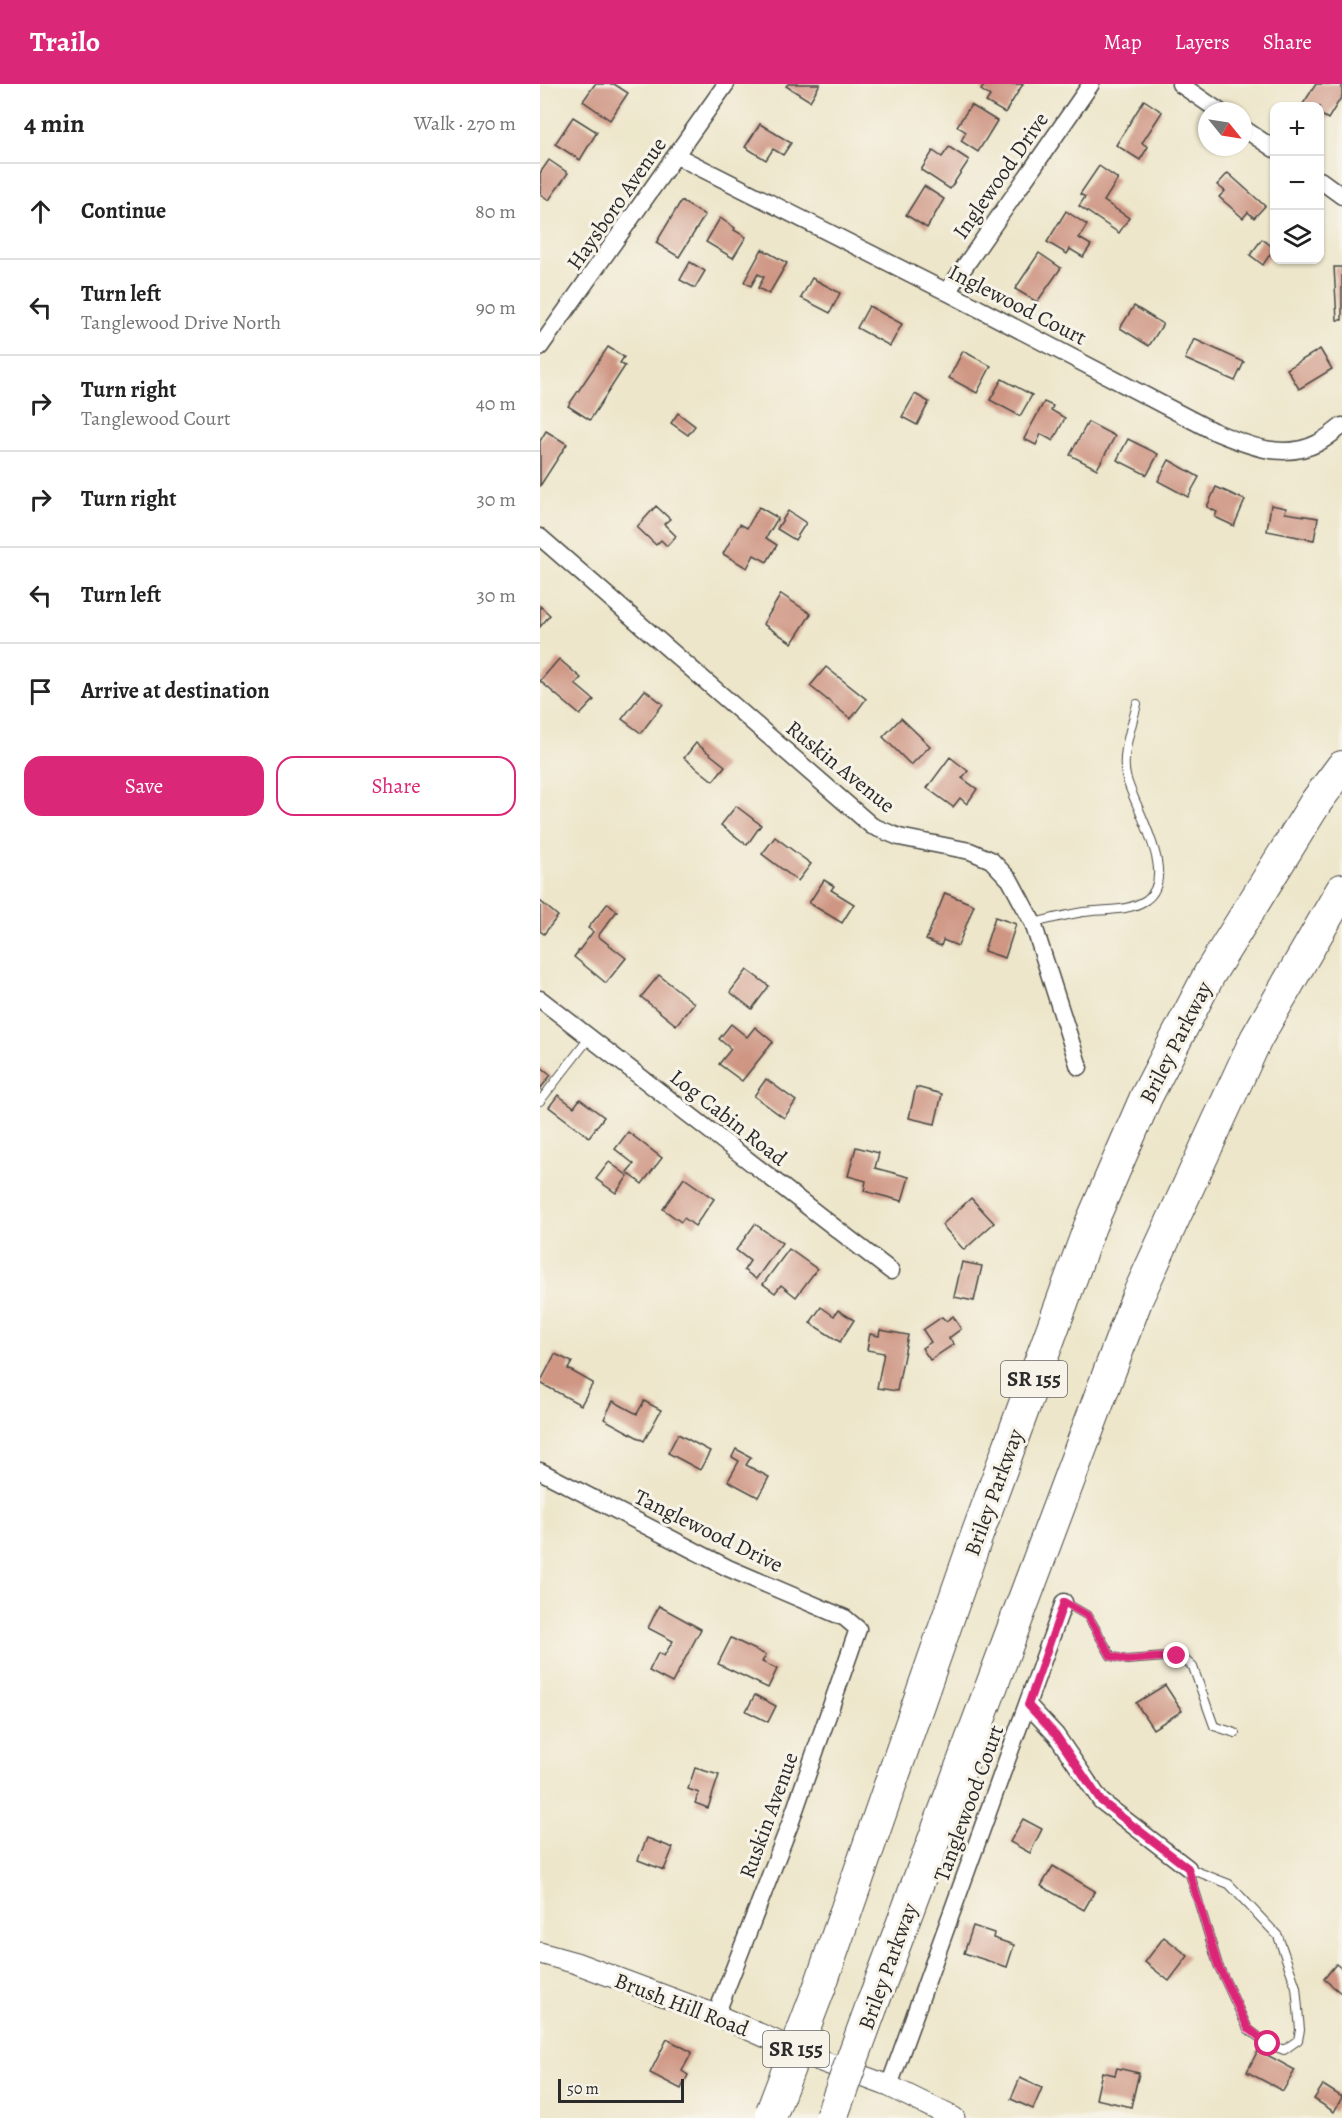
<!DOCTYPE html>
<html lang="en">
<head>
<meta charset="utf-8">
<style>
	body { margin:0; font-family:Alegreya,serif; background:#f6f6f6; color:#222 }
	.controls { position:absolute; right:18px; top:18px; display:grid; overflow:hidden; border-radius:12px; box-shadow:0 2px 4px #0004 }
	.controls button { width:54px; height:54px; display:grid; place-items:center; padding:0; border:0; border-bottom:2px solid #e0e0e0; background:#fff; color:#222; font:30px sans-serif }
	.compass { position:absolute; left:658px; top:18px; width:54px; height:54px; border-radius:50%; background:#fff; box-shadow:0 2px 4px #0004; rotate:120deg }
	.scale { position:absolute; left:18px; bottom:15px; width:126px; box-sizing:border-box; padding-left:6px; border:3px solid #2b2b2b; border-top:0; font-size:16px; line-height:21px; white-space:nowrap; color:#2b2b2b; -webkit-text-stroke:4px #f7f3e8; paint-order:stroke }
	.stop { position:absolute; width:18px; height:18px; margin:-14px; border:4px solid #db2777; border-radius:50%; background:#fff }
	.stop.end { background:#db2777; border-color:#fff; box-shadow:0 2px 6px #0008 }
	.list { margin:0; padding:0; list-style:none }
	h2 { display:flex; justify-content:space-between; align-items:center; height:78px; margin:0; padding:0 24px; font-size:26px }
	h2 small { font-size:20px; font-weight:400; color:#767676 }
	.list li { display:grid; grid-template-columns:39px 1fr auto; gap:18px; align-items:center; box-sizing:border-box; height:96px; padding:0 24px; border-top:2px solid #e0e0e0 }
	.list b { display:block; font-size:22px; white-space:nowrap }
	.list p { margin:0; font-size:20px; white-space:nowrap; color:#767676 }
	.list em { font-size:20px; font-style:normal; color:#767676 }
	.actions { display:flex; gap:12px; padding:18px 24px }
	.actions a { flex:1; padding:14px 0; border:2px solid #db2777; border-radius:18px; text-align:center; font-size:21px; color:#db2777 }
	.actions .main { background:#db2777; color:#fff }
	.icon { flex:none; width:33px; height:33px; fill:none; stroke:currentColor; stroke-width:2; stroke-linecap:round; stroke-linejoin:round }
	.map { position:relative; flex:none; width:802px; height:2034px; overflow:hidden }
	header { display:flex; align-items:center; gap:36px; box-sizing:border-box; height:84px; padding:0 30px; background:#db2777; color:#fff }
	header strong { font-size:28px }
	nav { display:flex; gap:33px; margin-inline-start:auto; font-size:21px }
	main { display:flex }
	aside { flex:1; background:#fff }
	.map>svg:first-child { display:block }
</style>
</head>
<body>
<header>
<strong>Trailo</strong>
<nav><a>Map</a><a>Layers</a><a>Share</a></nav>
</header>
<main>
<aside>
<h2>4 min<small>Walk · 270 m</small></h2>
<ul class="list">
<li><svg class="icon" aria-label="ahead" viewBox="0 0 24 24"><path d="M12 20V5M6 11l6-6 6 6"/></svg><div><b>Continue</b></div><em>80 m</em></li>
<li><svg class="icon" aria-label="left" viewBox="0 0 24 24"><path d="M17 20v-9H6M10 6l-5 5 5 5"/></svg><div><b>Turn left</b><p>Tanglewood Drive North</p></div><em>90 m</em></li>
<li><svg class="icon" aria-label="right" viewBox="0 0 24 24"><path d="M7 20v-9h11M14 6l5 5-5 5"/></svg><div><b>Turn right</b><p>Tanglewood Court</p></div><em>40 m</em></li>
<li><svg class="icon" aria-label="right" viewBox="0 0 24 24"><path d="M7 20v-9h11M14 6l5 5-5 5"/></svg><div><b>Turn right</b></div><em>30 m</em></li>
<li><svg class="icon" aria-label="left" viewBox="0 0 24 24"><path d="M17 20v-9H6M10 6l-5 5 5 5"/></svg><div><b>Turn left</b></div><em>30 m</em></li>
<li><svg class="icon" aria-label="arrive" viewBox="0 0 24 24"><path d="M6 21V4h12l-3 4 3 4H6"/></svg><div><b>Arrive at destination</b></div></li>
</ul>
<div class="actions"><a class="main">Save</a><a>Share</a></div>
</aside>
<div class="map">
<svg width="802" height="2034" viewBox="0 0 802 2034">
	<rect width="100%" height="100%" fill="#f7f3e8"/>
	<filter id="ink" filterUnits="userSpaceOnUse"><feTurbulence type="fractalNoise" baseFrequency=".0167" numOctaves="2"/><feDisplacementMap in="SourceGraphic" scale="12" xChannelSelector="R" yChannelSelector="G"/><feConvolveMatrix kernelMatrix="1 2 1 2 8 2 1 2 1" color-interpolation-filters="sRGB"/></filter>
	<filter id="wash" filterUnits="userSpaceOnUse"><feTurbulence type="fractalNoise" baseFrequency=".008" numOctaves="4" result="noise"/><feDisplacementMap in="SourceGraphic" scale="24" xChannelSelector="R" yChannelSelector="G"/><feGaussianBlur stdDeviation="1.35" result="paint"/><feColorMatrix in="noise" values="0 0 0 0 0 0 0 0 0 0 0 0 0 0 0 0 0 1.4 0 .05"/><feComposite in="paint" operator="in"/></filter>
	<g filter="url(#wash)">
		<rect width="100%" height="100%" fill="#ede6ca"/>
		<g id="blocks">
			<g fill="#cf9684">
				<path d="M55 0H74L88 9 70 36 43 17Z"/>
				<path d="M248 0H280L270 17 246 2Z"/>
				<path d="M445 0H483L465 29 446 18 450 12 441 6Z"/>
				<path d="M776 0H802V12L788 35 780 30V22H767L763 20Z"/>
				<path d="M604 16 622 28 602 59 608 63 600 76 576 61Z"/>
				<path d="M431 21 457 37 438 68 421 57 426 48 417 42Z"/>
				<path d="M33 33 57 48 40 76 15 60Z"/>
				<path d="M220 40 251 59 243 71 233 65 226 76 205 63Z"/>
				<path d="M409 63 429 76 410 105 381 86 393 67 402 73Z"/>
				<path d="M9 76 28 89 9 116 0 110V89Z"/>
				<path d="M559 82 578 95 564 117 589 134 579 149 539 122 545 113 540 110Z"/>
				<path d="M688 89 725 122 714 134 708 128 703 134 679 113 685 107 677 101Z"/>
				<path d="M384 102 404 115 387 144 366 131Z"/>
				<path d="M141 117 165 131 139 173 116 159Z"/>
				<path d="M526 127 547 141 539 154 551 161 543 173 530 165 527 170 507 158Z"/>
				<path d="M180 134 195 144 194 146 206 153 193 174 166 158Z"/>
				<path d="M722 155 734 164 723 181 710 171Z"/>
				<path d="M222 165 247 179 229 210 218 204 224 193 218 190 211 202 204 198Z"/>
				<path d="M499 169 521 184 497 218 475 205Z"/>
				<path d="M150 178 165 187 155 204 140 196Z"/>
				<path d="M794 183H802V236H797Z"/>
				<path d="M272 194 300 209 290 229 261 214Z"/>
				<path d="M329 222 362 240 350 262 317 244Z"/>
				<path d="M594 222 623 240 609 262 580 244Z"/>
				<path d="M654 255 704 278 695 297 645 275Z"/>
				<path d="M68 263 84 273 80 279 85 282 50 336 28 322Z"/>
				<path d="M780 265 792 285 759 305 747 285Z"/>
				<path d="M423 267 451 282 437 309 409 294Z"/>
				<path d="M462 295 492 311 480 332 450 316Z"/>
				<path d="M375 310 389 318 377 341 362 333Z"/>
				<path d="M504 318 513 322 511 326 525 334 513 357 501 350 496 361 484 355Z"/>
				<path d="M138 329 155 342 148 351 131 339Z"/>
				<path d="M548 338 575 352 557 385 530 371Z"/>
				<path d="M6 347 27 360 0 402V357Z"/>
				<path d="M588 355 618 370 607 391 577 376Z"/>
				<path d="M629 376 659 393 648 413 618 397Z"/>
				<path d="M676 403 705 416 694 442 675 433 677 428 667 423Z"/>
				<path d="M731 421 746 424 745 429 778 434 774 456 727 447Z"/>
				<path d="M116 422 130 435 124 440 136 452 127 462 121 456 116 461 97 443Z"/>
				<path d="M219 423 238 434 226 454 237 461 227 478 214 471 207 484 183 470 200 440 207 444Z"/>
				<path d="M248 427 266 439 255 456 237 445Z"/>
				<path d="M241 510 271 530 252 559 223 540Z"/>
				<path d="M0 522 10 531 0 543Z"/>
				<path d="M19 575 41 594 35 600 54 616 40 631 0 597Z"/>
				<path d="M286 583 326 615 311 635 270 602Z"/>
				<path d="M105 606 123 620 101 649 82 635Z"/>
				<path d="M361 634 390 662 371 681 343 653Z"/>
				<path d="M156 659 185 682 173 697 144 674Z"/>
				<path d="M410 673 428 687 422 694 437 705 427 720 420 714 413 723 387 704Z"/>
				<path d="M196 722 221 741 207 761 181 741Z"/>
				<path d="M235 753 271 780 258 797 222 770Z"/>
				<path d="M284 796 294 802 291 806 314 820 302 839 269 819Z"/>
				<path d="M405 809 434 821 418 862 403 856 401 862 386 856Z"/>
				<path d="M0 817 18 832 4 850 0 847Z"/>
				<path d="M68 819 77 827 58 852 86 874 66 899 34 873 53 848 48 844Z"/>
				<path d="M455 833 476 840 465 874 444 867Z"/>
				<path d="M207 886 229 902 212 925 190 908Z"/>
				<path d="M119 891 154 919 136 941 101 913Z"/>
				<path d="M191 940 207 953 215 943 233 958 202 997 179 980 191 965 179 955Z"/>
				<path d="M0 982 11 991 0 1005Z"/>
				<path d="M226 995 256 1017 244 1034 214 1012Z"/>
				<path d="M376 1003 402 1010 395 1040 369 1034Z"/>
				<path d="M18 1011 34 1023 40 1015 64 1033 49 1053 9 1023Z"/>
				<path d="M88 1048 122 1074 102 1100 87 1088 94 1080 75 1065Z"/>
				<path d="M316 1063 339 1069 335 1084 369 1093 362 1117 324 1107 326 1097 308 1092Z"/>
				<path d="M69 1078 88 1092 76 1109 56 1095Z"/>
				<path d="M144 1094 174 1115 155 1142 144 1134 141 1138 123 1125Z"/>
				<path d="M431 1114 454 1139 424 1166 402 1141Z"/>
				<path d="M215 1140 242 1159 216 1195 204 1186 210 1177 196 1166Z"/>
				<path d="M249 1165 277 1185 256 1213 241 1201 235 1209 223 1200Z"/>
				<path d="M422 1178 442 1182 434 1217 414 1213Z"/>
				<path d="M281 1223 294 1232 298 1226 314 1236 300 1258 270 1239Z"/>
				<path d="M413 1232 421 1245 409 1254 414 1260 390 1276 382 1264 391 1258 383 1246 402 1233 406 1237Z"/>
				<path d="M340 1246 368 1251 357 1307 337 1304 344 1269 327 1266 330 1250 339 1252Z"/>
				<path d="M15 1270 32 1278 28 1285 53 1299 41 1321 0 1299Z"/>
				<path d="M73 1317 97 1330 104 1317 121 1326 104 1357 64 1335Z"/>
				<path d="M138 1350 170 1367 160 1386 128 1369Z"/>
				<path d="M196 1365 211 1373 206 1381 229 1393 218 1413 188 1397 199 1377 192 1373Z"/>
				<path d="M119 1522 161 1545 132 1599 109 1587 118 1569 124 1572 133 1557 108 1544Z"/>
				<path d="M191 1554 226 1571 222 1578 237 1585 228 1604 178 1580Z"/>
				<path d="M625 1601 642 1627 613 1645 596 1619Z"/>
				<path d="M215 1611 236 1622 228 1638 206 1627Z"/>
				<path d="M155 1684 179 1691 168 1724 155 1719 159 1709 148 1705Z"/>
				<path d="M483 1735 502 1745 490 1769 470 1758Z"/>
				<path d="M107 1754 133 1764 124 1786 98 1776Z"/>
				<path d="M513 1782 555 1807 544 1826 501 1802Z"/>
				<path d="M433 1842 454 1849 453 1854 474 1861 467 1883 424 1869Z"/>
				<path d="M624 1853 648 1872 629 1897 605 1878Z"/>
				<path d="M796 1880 802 1885V1910L784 1895Z"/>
				<path d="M127 1955 152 1968 142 1987 148 1991 141 2005 110 1989Z"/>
				<path d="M718 1966 755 1986 743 2007 707 1988Z"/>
				<path d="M577 1984 599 1989 591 2023 556 2015 562 1988 575 1991Z"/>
				<path d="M480 1994 502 2004 493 2025 471 2015Z"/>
				<path d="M783 2001 802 2013 794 2028 774 2015Z"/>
			</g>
		</g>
	</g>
	<g filter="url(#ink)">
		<use href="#blocks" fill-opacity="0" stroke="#484743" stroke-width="1.5"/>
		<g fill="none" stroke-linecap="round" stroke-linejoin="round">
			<defs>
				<g id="service">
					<path d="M493 839C510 835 526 831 543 828 564 825 588 828 606 816 640 792 593 722 586 692 581 669 592 642 597 620"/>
					<path d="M0 1017 50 953"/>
					<path d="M524 1518 548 1532 571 1572 587 1576 637 1572 644 1575 653 1583 674 1642 695 1649"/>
					<path d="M648 1784 689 1800 738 1852 756 1903 760 1946 758 1956 744 1966 728 1960 708 1945 678 1881Z"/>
				</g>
				<g id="minor">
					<path d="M640 0 679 27"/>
					<path d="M703 44 734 65"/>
					<path d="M137 72 407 208 673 347C707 361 743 377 778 359 787 354 794 348 802 342"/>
					<path d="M780 96 802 112"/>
					<path d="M407 208 551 0"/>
					<path d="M0 263 186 0"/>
					<path d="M0 453 332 742 359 753 430 767 451 776 470 796 493 839 539 983"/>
					<path d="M0 915 351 1187"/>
					<path d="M0 1387 188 1484 305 1534 318 1545 250 1740 176 1931"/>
					<path d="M488 1621 516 1651 561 1717 648 1784"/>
					<path d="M349 2002 524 1518"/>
				</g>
				<path id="tertiary" d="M0 1869 36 1879 176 1931 281 1977 349 2002 414 2034"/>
				<g id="motorway">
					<path d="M280 1902 437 1451 550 1142 606 1013 670 889 776 718 802 683"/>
					<path d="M332 1921 597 1214 716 955 802 806"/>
				</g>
			</defs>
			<use href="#service" stroke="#484743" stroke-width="10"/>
			<use href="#minor" stroke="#484743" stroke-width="19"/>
			<use href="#tertiary" stroke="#484743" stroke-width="23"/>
			<use href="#motorway" stroke="#484743" stroke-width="34"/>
			<use href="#service" stroke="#fff" stroke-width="8"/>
			<use href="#minor" stroke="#fff" stroke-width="16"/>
			<use href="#tertiary" stroke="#fff" stroke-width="21"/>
			<use href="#motorway" stroke="#fff" stroke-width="32"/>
			<defs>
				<g id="motorway-bridge">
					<path d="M232 2028 280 1902"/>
					<path d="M291 2034 332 1921"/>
				</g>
			</defs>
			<use href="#motorway-bridge" stroke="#484743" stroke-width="34" stroke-linecap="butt"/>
			<use href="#motorway-bridge" stroke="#fff" stroke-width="32"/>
		</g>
	</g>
	<g fill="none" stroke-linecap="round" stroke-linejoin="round" filter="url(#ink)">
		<path stroke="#db2777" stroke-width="8" d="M637 1572 587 1576 571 1572 548 1532 524 1518 488 1621 516 1651 561 1717 648 1784 678 1881 708 1944 728 1960"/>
	</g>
	<g text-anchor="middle" stroke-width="6" stroke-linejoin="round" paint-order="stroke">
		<g fill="#f7f3e8" stroke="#686764" stroke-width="1.5">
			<rect x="461" y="1277" width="66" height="36" rx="4.5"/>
			<rect x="223" y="1947" width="66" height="36" rx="4.5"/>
		</g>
		<g font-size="21" font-weight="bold" fill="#2b2b2b">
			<text x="494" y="1302">SR 155</text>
			<text x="256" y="1972">SR 155</text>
		</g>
		<g font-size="22" fill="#2b2b2b" stroke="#f7f3e8">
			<text transform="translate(460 91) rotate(-55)" y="8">Inglewood Drive</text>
			<text transform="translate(76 119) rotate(-55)" y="8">Haysboro Avenue</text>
			<text transform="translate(478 220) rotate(27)" y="8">Inglewood Court</text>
			<text transform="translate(301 682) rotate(39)" y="8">Ruskin Avenue</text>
			<text transform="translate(635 958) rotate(-63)" y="8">Briley Parkway</text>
			<text transform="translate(189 1033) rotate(38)" y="8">Log Cabin Road</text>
			<text transform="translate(453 1408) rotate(-70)" y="8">Briley Parkway</text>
			<text transform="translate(169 1446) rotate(26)" y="8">Tanglewood Drive</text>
			<text transform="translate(428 1719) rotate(-70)" y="8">Tanglewood Court</text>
			<text transform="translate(228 1731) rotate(-70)" y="8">Ruskin Avenue</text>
			<text transform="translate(347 1882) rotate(-70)" y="8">Briley Parkway</text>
			<text transform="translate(142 1920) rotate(21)" y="8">Brush Hill Road</text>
		</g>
	</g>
</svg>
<div class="controls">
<button>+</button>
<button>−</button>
<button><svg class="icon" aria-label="layers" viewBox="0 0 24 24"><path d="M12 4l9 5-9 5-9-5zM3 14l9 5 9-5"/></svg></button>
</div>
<svg class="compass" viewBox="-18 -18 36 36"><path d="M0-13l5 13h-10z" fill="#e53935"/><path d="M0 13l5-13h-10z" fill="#767676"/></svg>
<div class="scale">50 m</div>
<div class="stop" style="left:728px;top:1960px"></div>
<div class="stop end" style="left:637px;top:1572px"></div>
</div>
</main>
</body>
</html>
